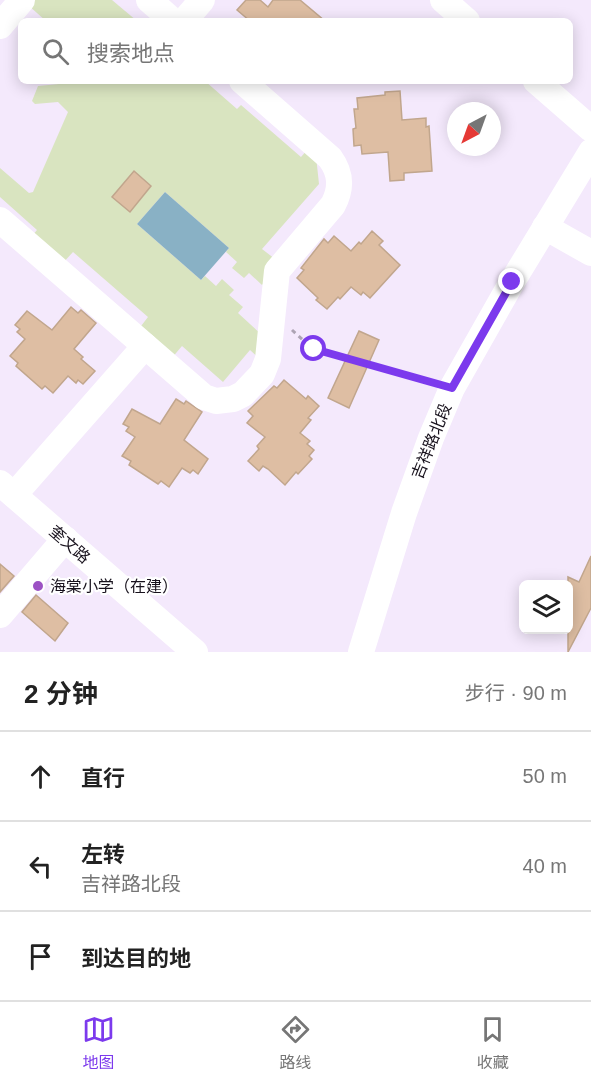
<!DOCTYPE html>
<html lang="zh">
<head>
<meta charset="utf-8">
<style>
	body { margin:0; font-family:Arial,"Noto Sans SC",sans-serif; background:#f6f6f6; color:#222 }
	.controls { position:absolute; right:18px; bottom:18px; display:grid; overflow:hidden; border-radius:9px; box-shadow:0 3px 15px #0003 }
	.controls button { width:54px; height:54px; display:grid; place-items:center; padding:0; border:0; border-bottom:2px solid #e0e0e0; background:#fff; color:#222; font:30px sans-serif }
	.compass { position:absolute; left:447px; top:102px; width:54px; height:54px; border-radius:50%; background:#fff; box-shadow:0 3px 15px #0003; rotate:221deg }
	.stop { position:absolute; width:18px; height:18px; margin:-14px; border:4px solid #7c3aed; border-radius:50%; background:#fff }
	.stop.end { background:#7c3aed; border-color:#fff; box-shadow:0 2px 6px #0008 }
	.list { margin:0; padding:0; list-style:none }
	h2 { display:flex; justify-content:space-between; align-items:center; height:78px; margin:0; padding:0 24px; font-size:26px }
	h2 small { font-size:20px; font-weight:400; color:#767676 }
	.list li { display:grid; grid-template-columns:39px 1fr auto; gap:18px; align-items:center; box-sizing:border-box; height:90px; padding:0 24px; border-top:2px solid #e0e0e0 }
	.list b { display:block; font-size:22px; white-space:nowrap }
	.list p { margin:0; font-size:20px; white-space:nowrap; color:#767676 }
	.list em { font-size:20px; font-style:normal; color:#767676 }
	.icon { flex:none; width:33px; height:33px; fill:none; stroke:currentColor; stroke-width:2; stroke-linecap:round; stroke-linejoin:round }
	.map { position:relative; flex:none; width:591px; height:652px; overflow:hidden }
	.search { position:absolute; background:#fff; box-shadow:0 3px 15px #0003; left:18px; right:18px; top:18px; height:66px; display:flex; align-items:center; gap:15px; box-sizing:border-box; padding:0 21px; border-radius:9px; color:#767676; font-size:22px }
	.sheet { height:348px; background:#fff }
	nav { display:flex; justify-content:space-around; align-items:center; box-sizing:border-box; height:84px; border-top:2px solid #e0e0e0; background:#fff; font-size:16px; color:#767676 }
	nav a { display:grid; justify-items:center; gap:3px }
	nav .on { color:#7c3aed }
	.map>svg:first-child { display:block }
</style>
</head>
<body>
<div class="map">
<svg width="591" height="652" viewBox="0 0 591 652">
	<rect width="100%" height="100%" fill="#f4e9fc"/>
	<g fill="#d9e4c0">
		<path d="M33 0H112L137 21H46L28 5Z"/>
		<path d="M64 81H205L237 109 241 105 301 157 308 149 316 156 319 184 262 249 275 259 267 279 262 285 249 273 244 278 232 268 237 262 226 252 229 248 165 192 137 224 201 280 205 276 216 286 222 279 234 290 229 295 243 307 238 313 262 335 260 359 250 350 223 382 182 346 171 359 138 330 148 317 73 252 62 264 31 237 37 230 0 197V168L29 193 33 192 68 112 58 102 35 104 32 101 38 86 59 84Z"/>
	</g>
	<path fill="#89b1c5" d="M165 192 229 248 201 280 137 224Z"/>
	<g fill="#debea3" stroke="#c1a68d" stroke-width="1.5">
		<path d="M246 0H260L268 7 273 0H300L325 21H250L237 10Z"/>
		<path d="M400 91 402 120 426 118V127L429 126 432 171 404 173V180L390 181 388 152 362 154 361 145 354 146 353 129 356 128 354 109H358L357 98 385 95V92Z"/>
		<path d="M134 171 151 186 130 212 112 197Z"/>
		<path d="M372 231 383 241 379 245 400 265 370 298 363 292 361 295 351 287 340 299 338 297 327 309 316 300 318 298 297 278 304 270 301 268 324 239 328 243 334 236 351 251 359 242 361 244Z"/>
		<path d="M71 307 78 313 81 310 96 323 74 349 83 357 81 359 95 371 83 384 78 380 76 383 68 376 53 393 45 386 42 389 16 366 18 363 10 356 25 339 17 332 20 329 15 325 27 311 52 330Z"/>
		<path d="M359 331 379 340 349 408 328 398Z"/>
		<path d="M284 380 306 399 308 396 319 406 308 418 311 420 300 433 310 441 307 444 314 450 309 456 312 459 298 474 296 472 285 485 268 469 263 466 259 471 248 461 259 449 257 446 265 437 247 423 253 416 248 411 274 386 277 388Z"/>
		<path d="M176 399 184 404 186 401 202 412 184 440 208 459 198 474 193 470 190 473 182 468 169 487 161 481 158 484 129 465 131 461 122 456 135 437 126 431 129 427 123 424 132 409 160 424Z"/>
		<path d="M591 556V608L568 652V577L579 582Z"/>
		<path d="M0 564 14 576 0 592Z"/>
		<path d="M36 595 68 623 55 641 22 612Z"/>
	</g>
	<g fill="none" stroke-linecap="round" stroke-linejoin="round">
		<path stroke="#ada4b4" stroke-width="3" stroke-dasharray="4.5 4.5" stroke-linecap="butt" d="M292 330 313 349 430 382"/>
		<g stroke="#fff" stroke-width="26">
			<path d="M149 0 173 21"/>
			<path d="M443 0 467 21"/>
			<path d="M184 21 202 0"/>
			<path d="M0 26 22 0"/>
			<path d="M536 81 591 129"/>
			<path d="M0 220 204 397 216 401 233 399 243 394 262 374 268 359 277 271 333 205C342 188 341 173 330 158L242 81"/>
			<path d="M545 227 591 253"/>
			<path d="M0 483 195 652"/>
			<path d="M14 495 145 346"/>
			<path d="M0 615 65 539"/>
			<path d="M361 652 404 513 431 438 452 388 512 282 591 152"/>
		</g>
	</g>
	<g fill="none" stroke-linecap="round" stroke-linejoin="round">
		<path stroke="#7c3aed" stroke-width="8" d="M314 349 452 388 512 282"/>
	</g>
	<circle fill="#9c51c4" stroke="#fff" stroke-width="2" cx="38" cy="586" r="6"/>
	<g text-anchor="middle" stroke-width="4.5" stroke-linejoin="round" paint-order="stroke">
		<g font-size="16" fill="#17111c" stroke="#fff">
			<text transform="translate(431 441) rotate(-68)" y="6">吉祥路北段</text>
			<text transform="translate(70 544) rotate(41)" y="6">奎文路</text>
		</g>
		<g font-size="16" fill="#17111c" stroke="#fff" text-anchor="start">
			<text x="50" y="592">海棠小学（在建）</text>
		</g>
	</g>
</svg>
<div class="controls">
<button><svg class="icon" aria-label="layers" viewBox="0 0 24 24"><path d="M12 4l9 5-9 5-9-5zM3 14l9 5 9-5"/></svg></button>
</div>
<svg class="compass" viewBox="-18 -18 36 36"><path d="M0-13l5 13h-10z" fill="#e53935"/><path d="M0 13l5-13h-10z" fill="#767676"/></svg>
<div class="stop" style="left:314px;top:349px"></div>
<div class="stop end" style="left:512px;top:282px"></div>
<div class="search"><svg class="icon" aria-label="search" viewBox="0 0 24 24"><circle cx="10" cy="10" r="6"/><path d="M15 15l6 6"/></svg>搜索地点</div>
</div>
<section class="sheet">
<h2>2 分钟<small>步行 · 90 m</small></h2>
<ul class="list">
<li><svg class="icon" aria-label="ahead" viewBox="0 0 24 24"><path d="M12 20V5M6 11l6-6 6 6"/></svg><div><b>直行</b></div><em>50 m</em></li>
<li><svg class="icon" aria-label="left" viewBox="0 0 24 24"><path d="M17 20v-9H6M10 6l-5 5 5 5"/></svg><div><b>左转</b><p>吉祥路北段</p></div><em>40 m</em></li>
<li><svg class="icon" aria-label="arrive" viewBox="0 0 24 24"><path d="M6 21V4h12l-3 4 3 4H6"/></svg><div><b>到达目的地</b></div></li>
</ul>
</section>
<nav>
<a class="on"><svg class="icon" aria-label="map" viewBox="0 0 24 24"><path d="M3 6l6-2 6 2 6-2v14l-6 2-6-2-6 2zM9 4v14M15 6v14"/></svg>地图</a>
<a><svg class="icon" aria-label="directions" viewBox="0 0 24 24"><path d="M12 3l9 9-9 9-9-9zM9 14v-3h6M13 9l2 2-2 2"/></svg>路线</a>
<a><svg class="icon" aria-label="saved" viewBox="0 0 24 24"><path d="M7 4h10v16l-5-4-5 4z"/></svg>收藏</a>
</nav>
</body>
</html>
